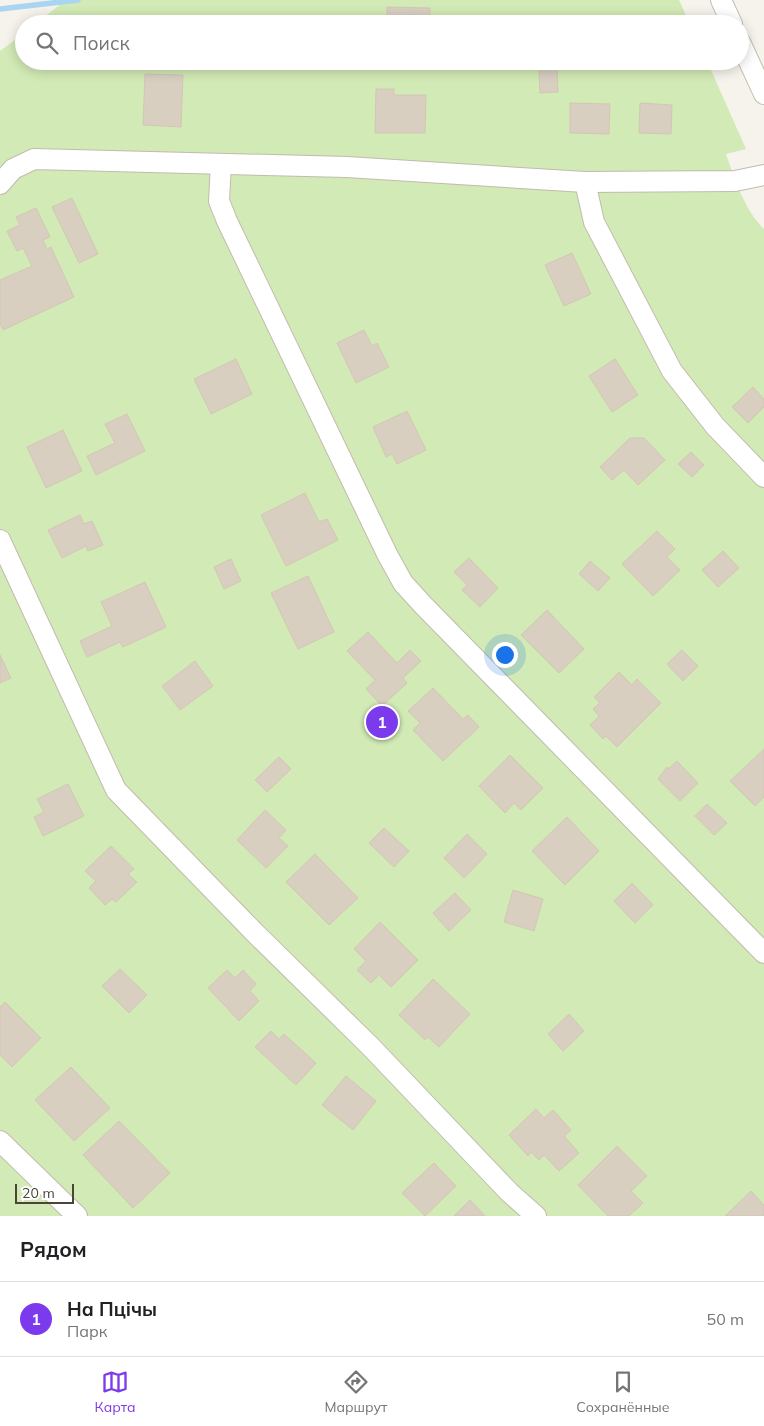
<!DOCTYPE html>
<html lang="ru">
<head>
<meta charset="utf-8">
<style>
	body { margin:0; font-family:Mulish,sans-serif; background:#f2f2f2; color:#202124 }
	.scale { position:absolute; left:15px; bottom:12px; width:59px; box-sizing:border-box; padding-left:5px; border:2px solid #4b4439; border-top:0; font-size:14px; line-height:18px; white-space:nowrap; color:#4b4439; -webkit-text-stroke:4px #fff; paint-order:stroke }
	.you { position:absolute; left:504px; top:654px; width:18px; height:18px; margin:-12px; border:4px solid #fff; border-radius:50%; background:#1a73e8; box-shadow:0 0 0 8px #1a73e833 }
	.badge { display:grid; place-items:center; width:32px; height:32px; border-radius:50%; background:#7c3aed; color:#fff; font-size:16px; font-weight:700 }
	.pin { position:absolute; translate:-50% -50%; border:2px solid #fff; box-shadow:0 1px 5px #0006 }
	.list { margin:0; padding:0; list-style:none }
	h2 { display:flex; justify-content:space-between; align-items:center; height:65px; margin:0; padding:0 20px; font-size:21px }
	h2 small { font-size:16px; font-weight:400; color:#757577 }
	.list li { display:grid; grid-template-columns:32px 1fr auto; gap:15px; align-items:center; box-sizing:border-box; height:75px; padding:0 20px; border-top:1px solid #e0e0e0 }
	.list b { display:block; font-size:19px; white-space:nowrap }
	.list p { margin:0; font-size:16px; white-space:nowrap; color:#757577 }
	.list em { font-size:16px; font-style:normal; color:#757577 }
	.icon { flex:none; width:28px; height:28px; fill:none; stroke:currentColor; stroke-width:2; stroke-linecap:round; stroke-linejoin:round }
	.map { position:relative; flex:none; width:764px; height:1216px; overflow:hidden }
	.search { position:absolute; background:#fff; box-shadow:0 2px 12px #0003; left:15px; right:15px; top:15px; height:55px; display:flex; align-items:center; gap:12px; box-sizing:border-box; padding:0 18px; border-radius:28px; color:#757577; font-size:19px }
	.sheet { height:140px; background:#fff }
	nav { display:flex; justify-content:space-around; align-items:center; box-sizing:border-box; height:70px; border-top:1px solid #e0e0e0; background:#fff; font-size:14px; color:#757577 }
	nav a { display:grid; justify-items:center; gap:2px }
	nav .on { color:#7c3aed }
	.map>svg:first-child { display:block }
</style>
</head>
<body>
<div class="map">
<svg width="764" height="1216" viewBox="0 0 764 1216">
	<rect width="100%" height="100%" fill="#f6f3ec"/>
	<g fill="#d2eab5">
		<path d="M66 0H679L690 24H35Z"/>
		<path d="M24 33V61H707L746 149 726 154C735 180 744 209 764 229V1216H0V51Z"/>
	</g>
	<g fill="none" stroke-linecap="round" stroke-linejoin="round">
		<path stroke="#a9d4f2" stroke-width="5.5" d="M0 9 78 0"/>
	</g>
	<g fill="#d8cfc1" stroke="#d3c7b4">
		<path d="M387 7 430 8V24H387Z"/>
		<path d="M557 68 558 92 540 93 539 69Z"/>
		<path d="M145 74 183 75 181 127 143 125Z"/>
		<path d="M376 89H394V95H426L425 133H375Z"/>
		<path d="M570 103 610 104 609 134 570 133Z"/>
		<path d="M640 103 672 105 671 134 639 133Z"/>
		<path d="M72 198 98 254 79 263 52 207Z"/>
		<path d="M36 208 50 237 43 240 47 249 51 247 74 297 3 330 0 324V280L32 266 23 248 17 251 7 231 20 225 16 217Z"/>
		<path d="M572 253 591 294 564 306 545 265Z"/>
		<path d="M364 330 372 346 377 343 389 367 356 383 337 343Z"/>
		<path d="M236 359 252 394 211 414 194 379Z"/>
		<path d="M615 359 638 395 612 412 589 376Z"/>
		<path d="M753 387 764 399V407L748 423 732 407Z"/>
		<path d="M407 411 426 450 397 464 392 454 386 457 373 427Z"/>
		<path d="M127 414 145 451 96 475 87 456 115 443 105 424Z"/>
		<path d="M63 430 82 471 46 488 27 447Z"/>
		<path d="M630 438H644L665 460 638 485 624 470 612 480 600 467Z"/>
		<path d="M691 452 704 465 692 477 678 464Z"/>
		<path d="M305 493 319 522 327 519 338 540 286 566 261 515Z"/>
		<path d="M80 515 84 524 92 521 103 545 88 551 86 546 62 558 48 530Z"/>
		<path d="M657 531 675 549 667 557 680 570 653 596 622 564Z"/>
		<path d="M723 551 739 568 718 587 702 570Z"/>
		<path d="M469 558 498 588 480 607 462 590 467 585 454 572Z"/>
		<path d="M231 559 241 581 224 589 214 567Z"/>
		<path d="M590 561 610 578 598 591 579 574Z"/>
		<path d="M308 576 334 632 298 649 271 593Z"/>
		<path d="M145 582 166 627 123 647 120 642 87 657 80 641 112 626 101 602Z"/>
		<path d="M547 610 584 649 559 673 521 635Z"/>
		<path d="M368 632 397 663 410 650 421 661 403 678 407 683 382 706 366 689 375 680 347 651Z"/>
		<path d="M682 650 698 666 683 681 667 664Z"/>
		<path d="M0 655 11 678 0 683Z"/>
		<path d="M195 661 213 686 180 710 162 686Z"/>
		<path d="M619 672 632 685 637 679 661 703 617 747 606 736 603 739 590 725 599 716 593 709 600 703 594 697Z"/>
		<path d="M433 688 463 719 468 715 479 727 443 761 413 730 420 723 408 711Z"/>
		<path d="M764 749V797L755 806 730 781Z"/>
		<path d="M510 755 543 788 521 810 514 803 505 813 479 786Z"/>
		<path d="M279 757 291 769 267 792 255 780Z"/>
		<path d="M677 761 698 783 680 801 658 779 667 767 668 769Z"/>
		<path d="M68 784 84 816 43 836 34 817 44 812 37 799Z"/>
		<path d="M707 804 727 823 714 835 695 816Z"/>
		<path d="M265 810 286 830 279 838 288 846 266 868 237 840Z"/>
		<path d="M567 817 599 851 565 885 532 851Z"/>
		<path d="M384 828 409 851 394 867 369 843Z"/>
		<path d="M467 834 487 854 464 878 444 858Z"/>
		<path d="M111 846 134 869 128 874 137 882 116 902 112 899 105 905 89 888 96 881 85 871Z"/>
		<path d="M315 854 358 898 329 925 286 882Z"/>
		<path d="M632 883 653 905 635 923 614 901Z"/>
		<path d="M513 890 543 899 534 931 504 922Z"/>
		<path d="M455 893 471 910 449 931 433 913Z"/>
		<path d="M380 922 418 960 391 987 379 975 371 983 357 970 366 961 354 949Z"/>
		<path d="M120 969 147 995 129 1013 102 986Z"/>
		<path d="M227 970 235 978 243 970 256 984 250 991 259 1001 239 1021 208 988Z"/>
		<path d="M433 979 470 1014 439 1047 428 1037 425 1040 399 1015Z"/>
		<path d="M5 1002 41 1038 12 1067 0 1055V1007Z"/>
		<path d="M569 1014 584 1031 563 1051 548 1034Z"/>
		<path d="M271 1031 279 1039 284 1034 316 1063 296 1085 255 1047Z"/>
		<path d="M71 1067 110 1108 74 1141 35 1100Z"/>
		<path d="M346 1076 376 1101 353 1130 322 1105Z"/>
		<path d="M536 1109 544 1118 553 1110 571 1130 564 1136 579 1153 559 1171 544 1155 539 1160 531 1152 528 1156 509 1135Z"/>
		<path d="M119 1121 170 1173 133 1208 83 1155Z"/>
		<path d="M617 1146 647 1176 631 1191 643 1203 629 1216H608L578 1185Z"/>
		<path d="M434 1163 456 1186 425 1216 402 1193Z"/>
		<path d="M751 1191 764 1205V1216H725Z"/>
		<path d="M470 1200 485 1216H454Z"/>
	</g>
	<g fill="none" stroke-linecap="round" stroke-linejoin="round">
		<defs>
			<g id="minor">
				<path d="M721 0 732 24"/>
				<path d="M740 42 764 94"/>
				<path d="M221 164 219 201 227 221 387 554 403 583 423 605 764 953"/>
				<path d="M585 182 594 222 672 371 715 426 764 477"/>
				<path d="M0 184 13 169 34 159 347 167 585 182 735 181 764 175"/>
				<path d="M0 540 116 790 256 934 371 1047 510 1193 536 1216"/>
				<path d="M0 1141 77 1216"/>
			</g>
		</defs>
		<use href="#minor" stroke="#c2bbae" stroke-width="22"/>
		<use href="#minor" stroke="#fff" stroke-width="20"/>
	</g>
</svg>
<div class="scale">20 m</div>
<div class="you"></div>
<div class="pin badge" style="left:382px;top:722px">1</div>
<div class="search"><svg class="icon" aria-label="search" viewBox="0 0 24 24"><circle cx="10" cy="10" r="6"/><path d="M15 15l6 6"/></svg>Поиск</div>
</div>
<section class="sheet">
<h2>Рядом<small></small></h2>
<ul class="list">
<li><span class="badge">1</span><div><b>На Пцічы</b><p>Парк</p></div><em>50 m</em></li>
</ul>
</section>
<nav>
<a class="on"><svg class="icon" aria-label="map" viewBox="0 0 24 24"><path d="M3 6l6-2 6 2 6-2v14l-6 2-6-2-6 2zM9 4v14M15 6v14"/></svg>Карта</a>
<a><svg class="icon" aria-label="directions" viewBox="0 0 24 24"><path d="M12 3l9 9-9 9-9-9zM9 14v-3h6M13 9l2 2-2 2"/></svg>Маршрут</a>
<a><svg class="icon" aria-label="saved" viewBox="0 0 24 24"><path d="M7 4h10v16l-5-4-5 4z"/></svg>Сохранённые</a>
</nav>
</body>
</html>
